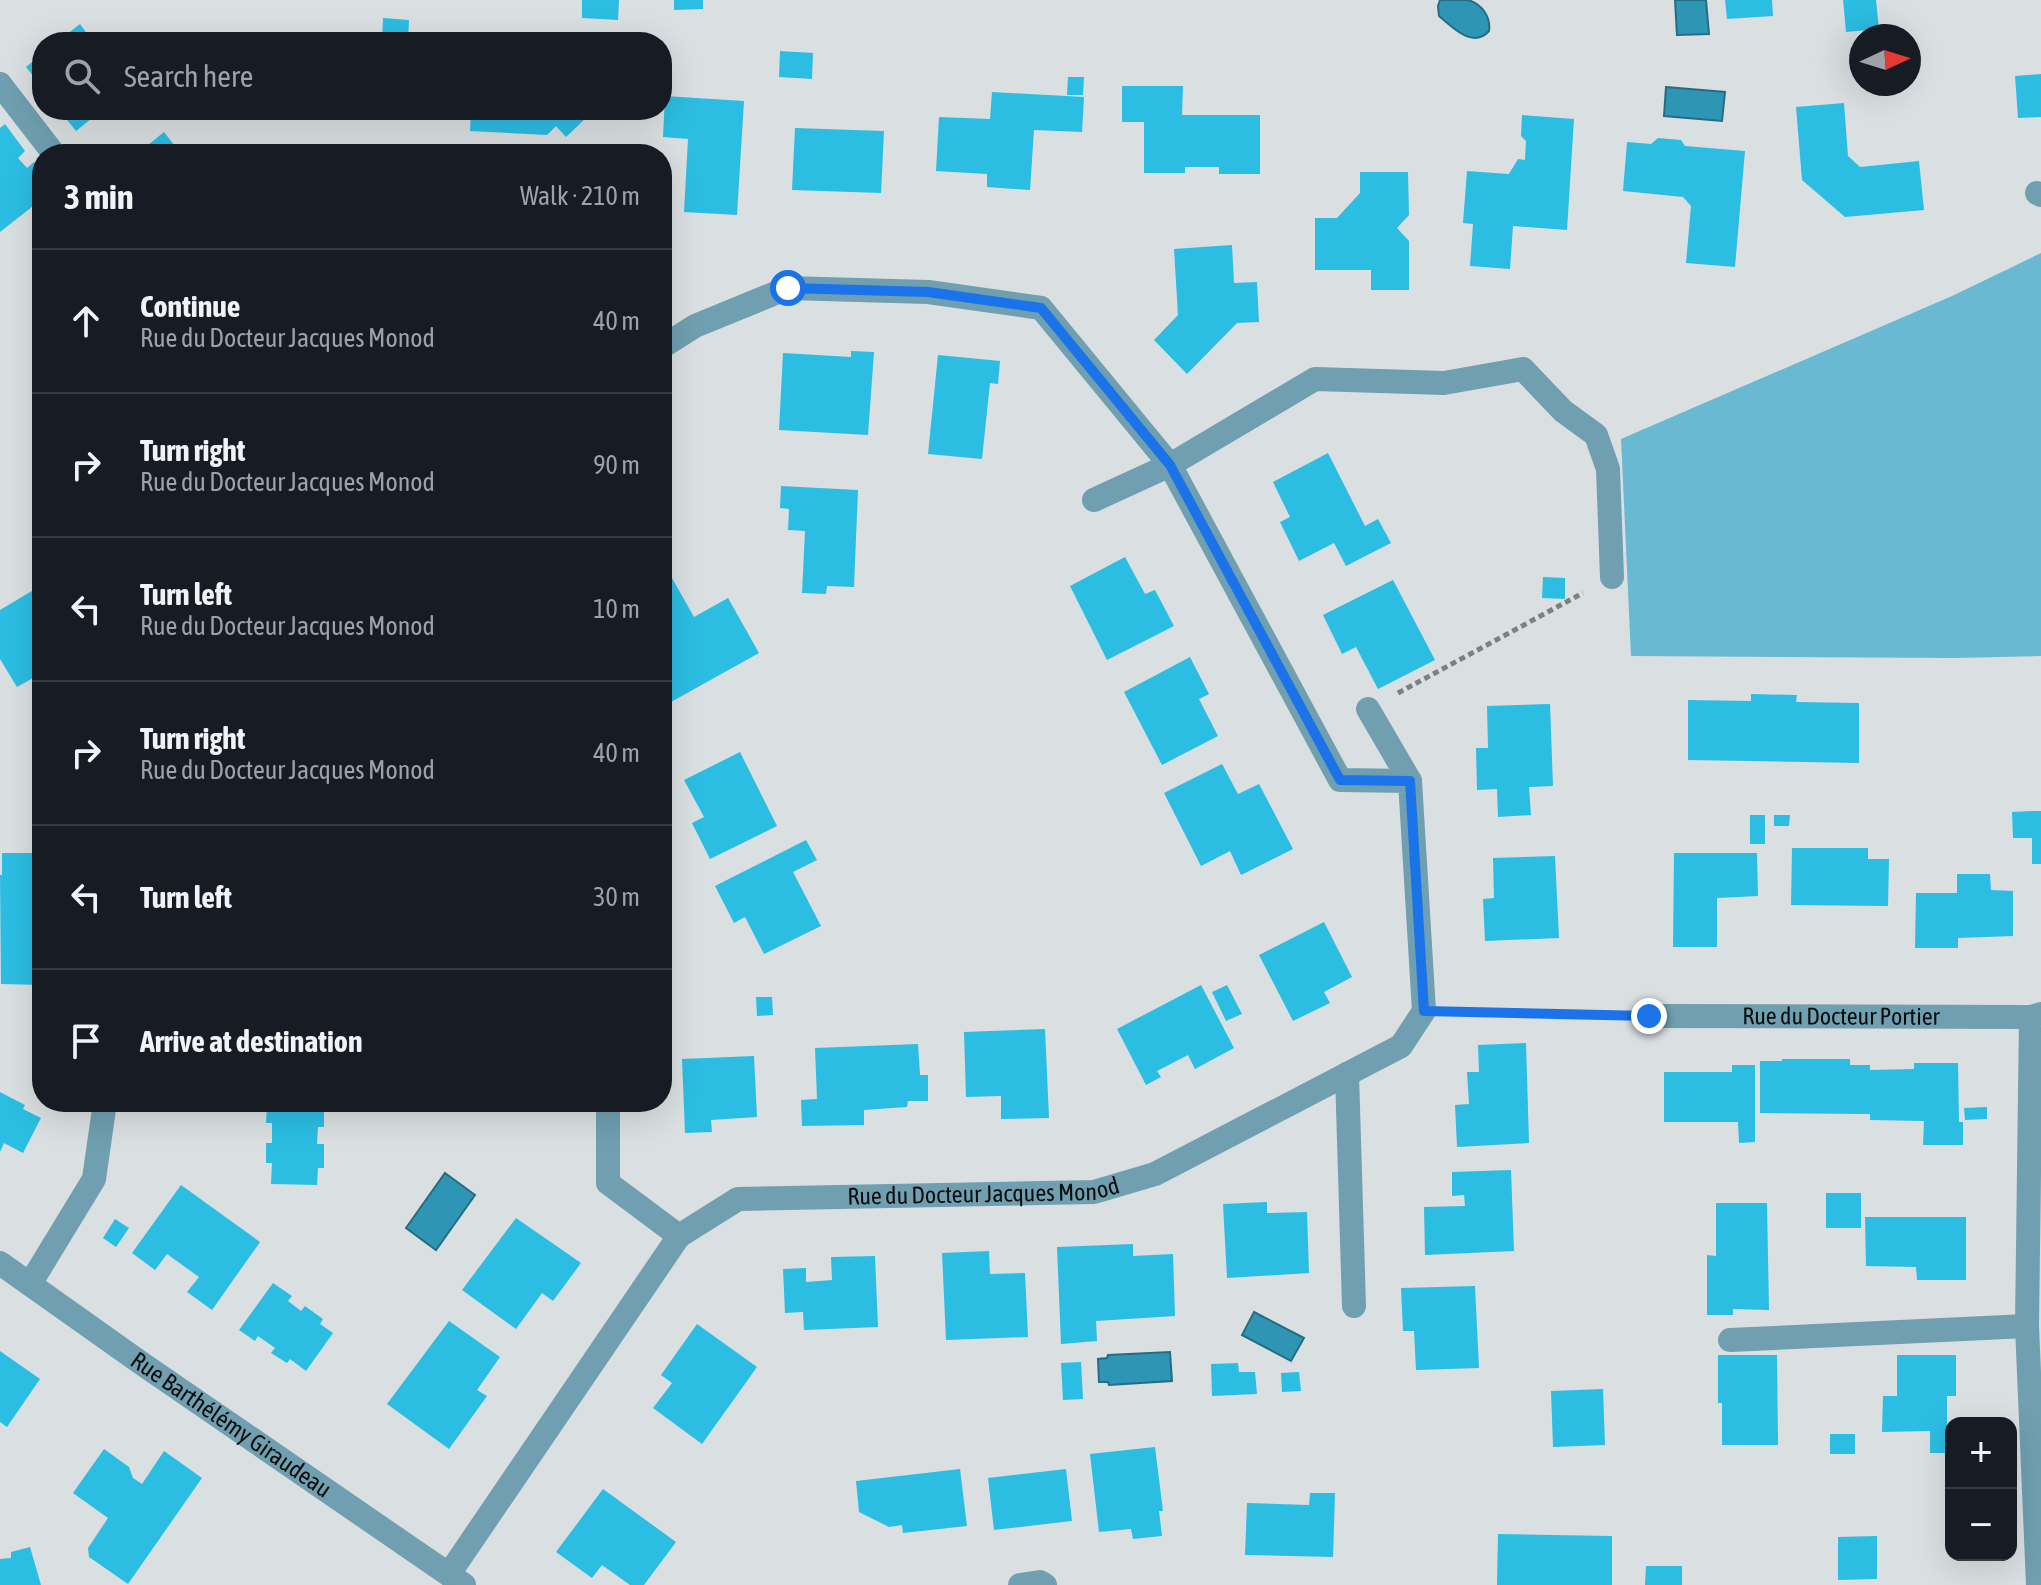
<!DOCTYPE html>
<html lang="en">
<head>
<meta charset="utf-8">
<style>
	body { margin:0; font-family:"Asap Condensed",sans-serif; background:#20242c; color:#f1f3f6 }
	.controls { position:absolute; right:24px; bottom:24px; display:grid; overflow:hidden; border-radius:16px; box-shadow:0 8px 32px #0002 }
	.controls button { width:72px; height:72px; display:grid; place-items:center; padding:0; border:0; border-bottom:2px solid #363941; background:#171b24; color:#f1f3f6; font:40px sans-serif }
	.compass { position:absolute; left:1849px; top:24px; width:72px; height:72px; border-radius:50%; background:#171b24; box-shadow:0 8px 32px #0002; rotate:86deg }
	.stop { position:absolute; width:24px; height:24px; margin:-18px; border:6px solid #1a73e8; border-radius:50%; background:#fff }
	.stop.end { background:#1a73e8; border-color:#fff; box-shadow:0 2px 8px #0008 }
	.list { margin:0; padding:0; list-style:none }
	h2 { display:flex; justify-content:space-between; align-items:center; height:104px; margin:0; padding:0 32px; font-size:34px }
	h2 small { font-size:26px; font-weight:400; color:#9ea1a6 }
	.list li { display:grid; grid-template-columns:52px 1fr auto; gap:24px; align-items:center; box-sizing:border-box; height:144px; padding:0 32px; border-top:2px solid #363941 }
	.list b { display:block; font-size:30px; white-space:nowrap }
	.list p { margin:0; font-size:26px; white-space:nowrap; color:#9ea1a6 }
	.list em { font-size:26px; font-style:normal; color:#9ea1a6 }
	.icon { flex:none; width:44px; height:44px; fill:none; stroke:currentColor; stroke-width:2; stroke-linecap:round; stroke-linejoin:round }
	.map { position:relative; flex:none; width:2041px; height:1585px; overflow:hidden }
	.search { position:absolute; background:#171b24; box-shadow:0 8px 32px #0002; left:32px; top:32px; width:640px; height:88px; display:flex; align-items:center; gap:20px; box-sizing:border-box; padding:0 28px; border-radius:32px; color:#9ea1a6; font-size:30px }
	.panel { position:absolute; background:#171b24; box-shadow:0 8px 32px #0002; left:32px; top:144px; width:640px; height:968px; border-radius:32px }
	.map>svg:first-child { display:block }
</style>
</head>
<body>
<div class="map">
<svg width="2041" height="1585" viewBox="0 0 2041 1585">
	<rect width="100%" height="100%" fill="#dadfe1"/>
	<path fill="#69b9d2" d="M2041 253V656L1956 658 1631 656 1621 439 1952 296Z"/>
	<g fill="#2e96b4" stroke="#246d82" stroke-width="2">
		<path d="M1440 0C1448 0 1460 0 1468 0 1482 4 1491 17 1489 31 1473 49 1453 28 1439 16L1438 6Z"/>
		<path d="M1675 0H1706L1709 34 1677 35Z"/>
		<path d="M1666 87 1725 92 1722 121 1664 116Z"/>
		<path d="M445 1173 475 1195 436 1250 406 1228Z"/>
		<path d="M1254 1312 1304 1338 1291 1361 1242 1335Z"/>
		<path d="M1170 1352 1172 1381 1109 1385 1108 1382H1099L1098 1359 1107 1358 1108 1355Z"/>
	</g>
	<g fill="#2cbde3">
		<path d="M582 0H619L618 20 582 18Z"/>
		<path d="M674 0H703V9L674 10Z"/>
		<path d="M1725 0H1772L1773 16 1727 19Z"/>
		<path d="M1843 0H1876L1879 29 1846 32Z"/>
		<path d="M383 18 409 20 408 42H382Z"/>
		<path d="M80 24 93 42H57Z"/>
		<path d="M780 51 813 53 812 79 779 77Z"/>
		<path d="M42 54V87L26 67Z"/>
		<path d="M2041 74V117L2018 118 2015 76Z"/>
		<path d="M1068 77H1084L1083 95H1067Z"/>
		<path d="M1122 86H1183L1182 115H1260V174H1219V167H1185V173H1144V122H1122Z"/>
		<path d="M992 92 1084 97 1082 132 1034 130 1030 190 987 187V174L936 171 939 117 990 119Z"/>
		<path d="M665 96 744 101 737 215 684 212 688 139 663 137Z"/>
		<path d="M1844 103 1848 156 1860 167 1919 161 1924 210 1845 217 1802 180 1796 107Z"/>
		<path d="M59 110H102L76 131Z"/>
		<path d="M471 110H580L587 117 566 137 556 126 547 135 470 131Z"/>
		<path d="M1522 115 1574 119 1567 230 1513 226 1510 269 1470 266 1473 224 1463 223 1467 171 1509 174 1518 159 1525 160 1526 141 1521 136Z"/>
		<path d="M5 124 25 151 18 158 27 168 34 162 42 173V199L0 232V128Z"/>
		<path d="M795 128 884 131 881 193 792 190Z"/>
		<path d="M164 132 181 154H137Z"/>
		<path d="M1658 138 1681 140 1685 146 1745 151 1735 267 1686 263 1691 206 1683 197 1623 191 1627 142 1651 144Z"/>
		<path d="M1360 172H1408L1409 215 1397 228 1409 241V290H1371V270H1315V218H1337L1360 193Z"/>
		<path d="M1232 245 1234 283 1257 282 1259 322 1237 323 1187 374 1154 340 1178 315 1174 249Z"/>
		<path d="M851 351 874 352 868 435 779 430 783 353 851 357Z"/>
		<path d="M938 355 1000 361 998 384 990 383 982 459 928 454Z"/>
		<path d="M1328 453 1365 526 1378 519 1391 543 1346 566 1334 543 1299 561 1280 522 1290 517 1273 482Z"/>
		<path d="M781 486 858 490 854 587 827 586 826 594 802 593 805 531 788 530 789 509 780 508Z"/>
		<path d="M1125 557 1145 594 1155 590 1174 626 1107 660 1070 586Z"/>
		<path d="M1543 577 1565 578V599L1542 598Z"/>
		<path d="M672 578 694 617 728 598 759 653 662 707V584Z"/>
		<path d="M1393 580 1435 660 1378 689 1356 647 1342 654 1323 615Z"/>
		<path d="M42 585V673L17 687 0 659V610Z"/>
		<path d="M1190 657 1209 694 1199 699 1218 736 1162 765 1124 692Z"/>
		<path d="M1751 694 1797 695 1796 702 1859 703V763L1688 760V700L1751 701Z"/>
		<path d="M1550 704 1553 786 1529 787 1531 815 1498 817 1497 789 1477 790 1476 748H1488L1487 706Z"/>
		<path d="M740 752 777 826 710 859 692 823 704 817 684 780Z"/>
		<path d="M1222 764 1238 794 1259 784 1293 849 1241 875 1230 851 1201 866 1164 793Z"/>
		<path d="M2032 811H2041V864H2032V838H2013L2012 812Z"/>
		<rect x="1750" y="815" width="15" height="29"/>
		<path d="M1774 815H1790L1789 826H1774Z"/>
		<path d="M806 840 817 860 793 872 821 926 764 954 745 917 734 923 715 886Z"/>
		<path d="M1792 848H1868V859H1889L1888 906 1791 905Z"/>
		<path d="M2 853H42V985L1 984 0 875H2Z"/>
		<path d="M1674 853H1757L1758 896 1717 898V947H1673Z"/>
		<path d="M1555 856 1559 938 1485 941 1483 899 1494 898 1493 858Z"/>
		<path d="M1957 874H1990L1991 890 2013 891V936L1958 938V948H1915L1916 893H1957Z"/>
		<path d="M1324 922 1352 977 1324 992 1330 1003 1293 1021 1259 955Z"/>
		<path d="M1201 985 1234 1048 1195 1069 1188 1055 1157 1071 1161 1077 1146 1085 1117 1029Z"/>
		<path d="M1227 985 1242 1014 1226 1021 1212 992Z"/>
		<path d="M756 997H772L773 1015 757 1016Z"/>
		<path d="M1045 1029 1049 1118 1001 1119V1096L966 1097 964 1032Z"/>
		<path d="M1526 1043 1529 1143 1457 1147 1455 1105 1469 1104 1467 1072H1479L1478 1045Z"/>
		<path d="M918 1044 920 1075H928V1101H908L907 1107 864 1110V1125L802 1126 801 1100 817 1099 815 1048Z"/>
		<path d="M754 1056 757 1117 711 1120 712 1132 685 1133 682 1059Z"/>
		<path d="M1782 1059H1850V1065H1870V1070L1914 1069V1063H1958L1959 1122H1963V1145H1923L1924 1121 1870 1120V1114L1760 1113V1061H1782Z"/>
		<path d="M1732 1065H1755V1142L1739 1143 1738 1122H1664V1072H1732Z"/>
		<path d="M0 1092 25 1105 23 1109 41 1118 23 1153 4 1143 0 1152Z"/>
		<path d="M272 1102H318V1104H324V1127H318L317 1144H324V1168H318L317 1185 271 1184 272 1163H266V1143H272V1123H266L267 1103Z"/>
		<path d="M469 1102H542V1112H470Z"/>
		<path d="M1987 1107V1119L1965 1120 1964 1108Z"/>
		<path d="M1511 1170 1514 1251 1425 1255 1424 1207 1465 1206 1464 1195 1452 1196V1172Z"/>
		<path d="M181 1185 260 1242 212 1310 187 1292 199 1277 167 1254 155 1270 132 1253Z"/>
		<rect x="1826" y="1193" width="35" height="35"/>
		<path d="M1267 1202V1213L1307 1212 1309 1273 1227 1278 1223 1204Z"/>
		<path d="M1716 1203H1767L1769 1310 1733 1309V1315H1707V1255L1716 1256Z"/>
		<path d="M1865 1217H1966V1280H1917L1916 1267 1866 1266Z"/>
		<path d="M516 1218 581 1263 553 1301 542 1293 516 1329 462 1290Z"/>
		<path d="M115 1219 129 1228 116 1247 103 1238Z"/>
		<path d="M1133 1244V1256L1173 1254 1175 1316 1096 1321 1097 1341 1061 1344 1057 1247Z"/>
		<path d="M989 1251 990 1274 1025 1273 1028 1337 946 1340 942 1253Z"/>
		<path d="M875 1256 878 1327 804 1330 803 1312 785 1313 783 1269 806 1268V1282L832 1280 831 1257Z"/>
		<path d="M273 1283 292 1296 288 1301 301 1311 305 1306 323 1319 320 1324 333 1333 306 1371 290 1359 287 1363 271 1353 275 1348 258 1336 255 1341 239 1330Z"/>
		<path d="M1475 1286 1479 1368 1416 1370 1414 1331H1403L1401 1288Z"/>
		<path d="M449 1321 500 1357 477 1390 487 1396 449 1449 387 1404Z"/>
		<path d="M697 1324 757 1367 702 1444 653 1408 672 1383 661 1375Z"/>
		<path d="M0 1351 40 1379 7 1427 0 1422Z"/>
		<path d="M1718 1355H1777L1778 1445H1722V1403H1718Z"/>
		<path d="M1897 1355H1956V1396H1947V1431H1951V1453H1930V1431L1882 1432 1883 1396H1897Z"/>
		<path d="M1081 1362 1083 1399 1063 1400 1061 1363Z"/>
		<path d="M1238 1363 1239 1372H1255L1257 1394 1212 1396 1211 1364Z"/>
		<path d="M1299 1372 1301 1391 1282 1392 1281 1373Z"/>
		<path d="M1603 1389 1605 1445 1553 1447 1551 1391Z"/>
		<rect x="1830" y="1434" width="25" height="20"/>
		<path d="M1155 1447 1163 1511H1159L1162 1536 1133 1539 1131 1529 1099 1532 1090 1454Z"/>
		<path d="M104 1449 129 1467 133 1478 142 1484 164 1451 202 1478 128 1584 89 1557 88 1548 108 1518 73 1493Z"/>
		<path d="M960 1469 967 1526 903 1533 902 1525 889 1527 859 1512 856 1481Z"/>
		<path d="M1066 1469 1072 1521 994 1530 988 1478Z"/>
		<path d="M603 1489 676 1542 644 1585H630L602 1565 592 1578 556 1552Z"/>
		<path d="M1310 1493H1335L1333 1557 1245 1555 1247 1503 1309 1505Z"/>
		<path d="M1498 1534 1612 1536V1585H1497Z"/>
		<path d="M1877 1536V1579L1838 1580V1537Z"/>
		<path d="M30 1547 41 1585H0V1559L11 1558V1552Z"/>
		<path d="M1646 1566H1682V1585H1645Z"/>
	</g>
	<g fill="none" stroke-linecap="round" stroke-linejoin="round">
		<g stroke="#7c8081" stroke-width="5" stroke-dasharray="6 4" stroke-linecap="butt">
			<path d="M1398 693 1583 593"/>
			<path d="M1457 1011 1615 1015"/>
		</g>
		<g stroke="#6f9fb0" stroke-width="24">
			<path d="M0 84 54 154"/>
			<path d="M2037 193 2041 195"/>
			<path d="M1094 500 1170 465 1315 379 1444 383 1523 369 1563 411 1596 435 1608 469 1612 577"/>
			<path d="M1368 709 1410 781"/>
			<path id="s1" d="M1649 1016 2031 1017"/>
			<path d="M1347 1074 1354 1306"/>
			<path d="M608 1102V1183L679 1236"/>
			<path id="s2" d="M0 1263 141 1363 464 1585"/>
			<path d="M30 1284 94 1179 105 1102"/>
			<path d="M1730 1340 2027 1326"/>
			<path id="s3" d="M449 1574 679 1236 738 1199 1094 1192 1155 1174 1401 1046 1424 1011 1410 781 1340 780 1170 465 1041 308 928 292 788 288 695 326 662 347"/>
			<path d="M1020 1585 1040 1582 1045 1585"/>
			<path d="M2038 1585 2027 1326 2031 1017 2041 1014"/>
		</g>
	</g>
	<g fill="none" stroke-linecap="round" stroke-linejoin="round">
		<path stroke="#1a73e8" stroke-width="10" d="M788 288 928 292 1041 308 1170 465 1340 780 1410 781 1424 1011 1649 1016"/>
	</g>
	<g text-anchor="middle" stroke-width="7" stroke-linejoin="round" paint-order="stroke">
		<g font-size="24" fill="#0b0d0d" stroke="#e7edef">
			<text dy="8" stroke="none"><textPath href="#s1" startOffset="192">Rue du Docteur Portier</textPath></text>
			<text dy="8" stroke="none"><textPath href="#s3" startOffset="724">Rue du Docteur Jacques Monod</textPath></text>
			<text dy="8" stroke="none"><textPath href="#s2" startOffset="282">Rue Barthélémy Giraudeau</textPath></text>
		</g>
	</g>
</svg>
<div class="controls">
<button>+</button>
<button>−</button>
</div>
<svg class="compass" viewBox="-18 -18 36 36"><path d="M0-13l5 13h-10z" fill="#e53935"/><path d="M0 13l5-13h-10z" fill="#9ea1a6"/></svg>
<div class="stop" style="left:788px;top:288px"></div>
<div class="stop end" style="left:1649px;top:1016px"></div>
<div class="search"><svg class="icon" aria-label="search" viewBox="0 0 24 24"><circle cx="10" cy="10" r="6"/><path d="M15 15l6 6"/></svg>Search here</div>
<section class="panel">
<h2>3 min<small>Walk · 210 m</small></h2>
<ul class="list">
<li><svg class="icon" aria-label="ahead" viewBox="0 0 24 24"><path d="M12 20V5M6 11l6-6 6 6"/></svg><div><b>Continue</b><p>Rue du Docteur Jacques Monod</p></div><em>40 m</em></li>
<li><svg class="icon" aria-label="right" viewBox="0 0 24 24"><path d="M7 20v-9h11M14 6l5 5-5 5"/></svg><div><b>Turn right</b><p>Rue du Docteur Jacques Monod</p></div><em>90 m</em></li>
<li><svg class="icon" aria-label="left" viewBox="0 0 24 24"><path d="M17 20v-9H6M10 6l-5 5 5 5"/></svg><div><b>Turn left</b><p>Rue du Docteur Jacques Monod</p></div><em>10 m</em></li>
<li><svg class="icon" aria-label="right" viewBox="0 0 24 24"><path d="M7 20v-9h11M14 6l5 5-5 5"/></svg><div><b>Turn right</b><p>Rue du Docteur Jacques Monod</p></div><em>40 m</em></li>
<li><svg class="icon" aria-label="left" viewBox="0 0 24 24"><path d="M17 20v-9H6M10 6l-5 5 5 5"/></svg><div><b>Turn left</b></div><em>30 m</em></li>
<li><svg class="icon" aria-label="arrive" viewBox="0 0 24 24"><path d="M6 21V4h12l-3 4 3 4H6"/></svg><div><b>Arrive at destination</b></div></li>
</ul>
</section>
</div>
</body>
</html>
